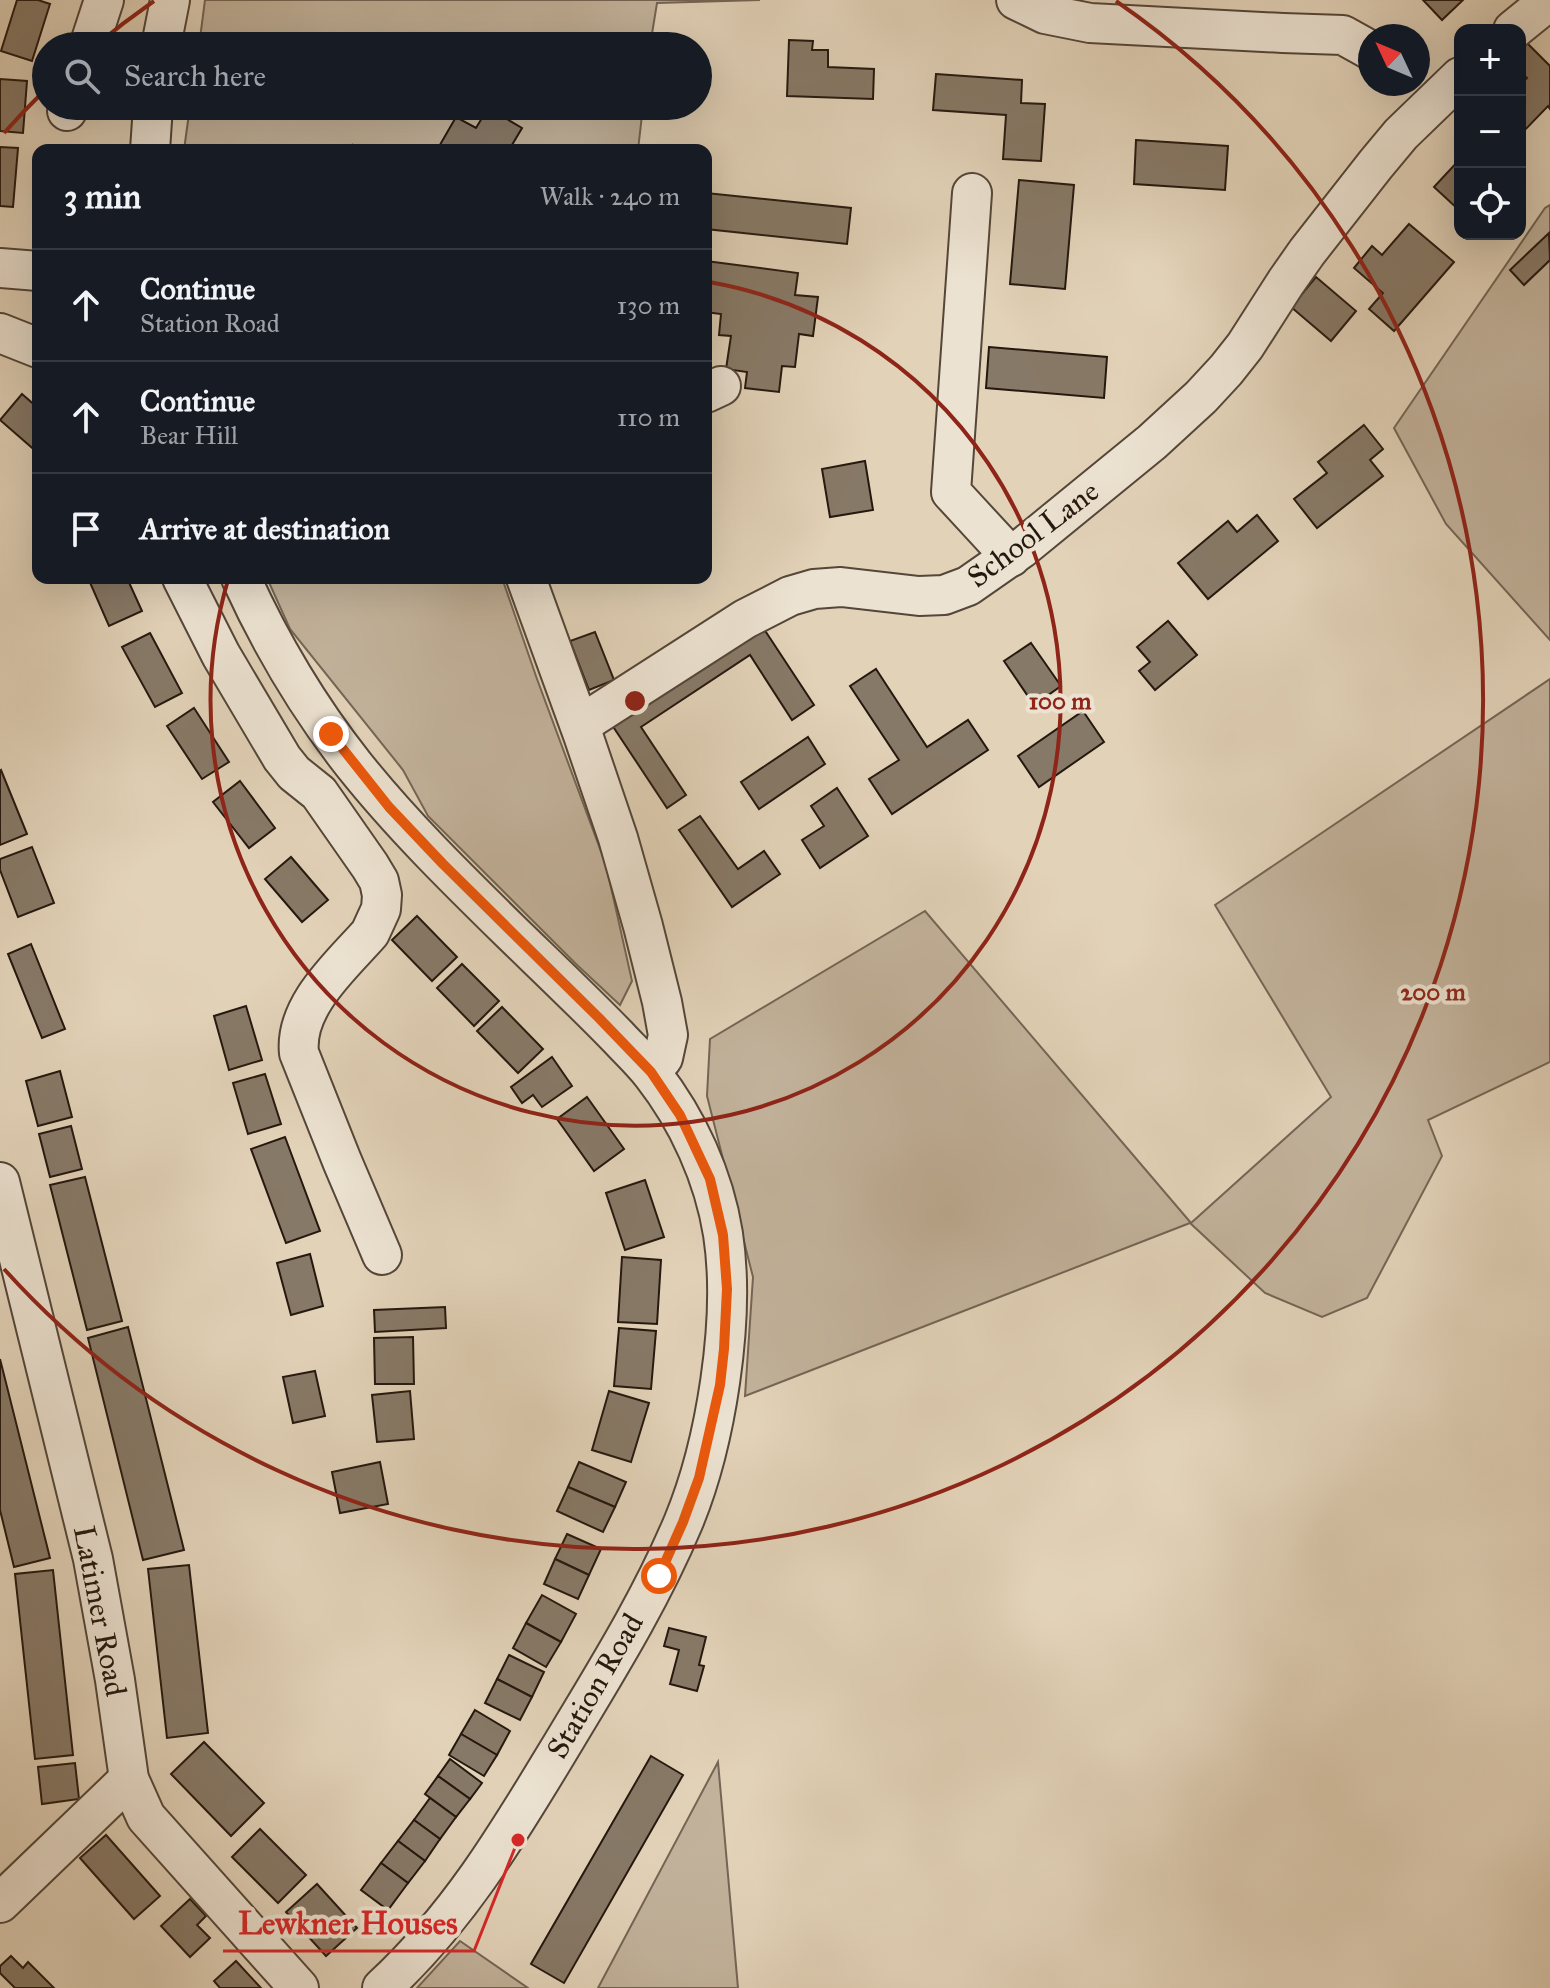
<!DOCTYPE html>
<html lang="en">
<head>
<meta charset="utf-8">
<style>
	body { margin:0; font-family:"IM FELL Great Primer",serif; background:#20242c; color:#f1f3f6 }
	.controls { position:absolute; right:24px; top:24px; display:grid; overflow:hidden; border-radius:16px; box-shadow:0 8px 32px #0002 }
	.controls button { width:72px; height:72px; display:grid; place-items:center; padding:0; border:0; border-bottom:2px solid #363941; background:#171b24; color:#f1f3f6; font:40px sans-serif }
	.compass { position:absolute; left:1358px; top:24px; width:72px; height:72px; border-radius:50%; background:#171b24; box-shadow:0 8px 32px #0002; rotate:314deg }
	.stop { position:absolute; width:24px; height:24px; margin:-18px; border:6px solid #ea580c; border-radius:50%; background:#fff }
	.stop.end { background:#ea580c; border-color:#fff; box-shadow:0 2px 8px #0008 }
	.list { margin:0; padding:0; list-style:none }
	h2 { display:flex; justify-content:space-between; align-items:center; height:104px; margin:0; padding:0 32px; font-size:34px }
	h2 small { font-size:26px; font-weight:400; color:#9ea1a6 }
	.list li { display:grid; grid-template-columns:52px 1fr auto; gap:24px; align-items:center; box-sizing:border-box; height:112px; padding:0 32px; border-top:2px solid #363941 }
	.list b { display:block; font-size:30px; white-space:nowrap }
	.list p { margin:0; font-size:26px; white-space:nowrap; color:#9ea1a6 }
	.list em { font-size:26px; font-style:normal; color:#9ea1a6 }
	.icon { flex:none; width:44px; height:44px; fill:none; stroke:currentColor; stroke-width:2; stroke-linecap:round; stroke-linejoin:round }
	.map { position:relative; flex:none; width:1550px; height:1988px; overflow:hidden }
	.search { position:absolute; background:#171b24; box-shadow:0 8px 32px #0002; left:32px; top:32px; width:680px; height:88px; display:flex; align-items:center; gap:20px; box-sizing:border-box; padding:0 28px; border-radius:44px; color:#9ea1a6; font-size:30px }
	.panel { position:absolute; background:#171b24; box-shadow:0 8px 32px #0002; left:32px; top:144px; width:680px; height:440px; border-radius:16px }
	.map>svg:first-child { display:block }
</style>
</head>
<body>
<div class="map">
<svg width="1550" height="1988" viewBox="0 0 1550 1988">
	<rect width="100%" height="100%" fill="#e2d2b8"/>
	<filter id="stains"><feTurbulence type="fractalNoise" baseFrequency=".0025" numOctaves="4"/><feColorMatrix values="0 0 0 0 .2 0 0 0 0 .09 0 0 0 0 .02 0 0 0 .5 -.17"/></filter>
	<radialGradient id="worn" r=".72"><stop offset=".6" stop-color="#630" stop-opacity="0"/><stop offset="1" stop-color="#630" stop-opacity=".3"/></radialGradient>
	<g fill="#c2b29b" stroke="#746555" stroke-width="2">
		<path d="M205 0H760L657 3 650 46H199Z"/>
		<path d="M190 106H643L638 150H351L353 144 347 150H184Z"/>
		<path d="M1550 205V640L1446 524 1394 428 1545 208Z"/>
		<path d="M267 578H502L537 679 606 865 632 981 620 1005 576 964 428 816 403 770 290 629Z"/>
		<path d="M1550 679V1062L1428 1120 1442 1156 1367 1298 1322 1317 1265 1293 1190 1223 745 1396 753 1277 707 1096 710 1039 925 911 1191 1223 1331 1097 1215 905Z"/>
		<path d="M718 1762 738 1988H598Z"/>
		<path d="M460 1941 528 1988H417Z"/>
	</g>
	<g fill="#877967" stroke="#25180f" stroke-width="2">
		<path d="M17 0H38L50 4 32 61 1 51Z"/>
		<path d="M1423 0H1463L1442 20Z"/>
		<path d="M1520 36 1550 66V109L1548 106 1520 135V85L1527 78 1520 71Z"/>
		<path d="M789 40 813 41 812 50H828V67L874 69 873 99 787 96Z"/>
		<path d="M936 74 1022 80 1021 103 1045 104 1041 161 1003 159 1006 115 933 110Z"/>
		<path d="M0 79 27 81 23 133 0 131Z"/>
		<path d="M488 108 522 128 509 150H437L456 117 476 128Z"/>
		<path d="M1136 140 1228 146 1225 190 1134 184Z"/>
		<path d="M0 147 18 148 13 207 0 206Z"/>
		<path d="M1460 159V211L1434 187Z"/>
		<path d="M1019 180 1074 185 1065 289 1010 284Z"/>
		<path d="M706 193 851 208 847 244 706 229Z"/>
		<path d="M1409 224 1454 262 1394 331 1369 309 1383 293 1354 268 1372 246 1382 255Z"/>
		<path d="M1549 233 1550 260 1524 285 1510 270Z"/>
		<path d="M706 261 798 273 795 295 818 297 813 336 799 334 795 367 782 366 779 392 745 388 747 372 726 369 731 336 719 335 721 314 706 312Z"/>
		<path d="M1316 277 1356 311 1331 341 1291 307Z"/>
		<path d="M989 347 1107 357 1104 398 986 388Z"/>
		<path d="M22 394 38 408V453L0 420Z"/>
		<path d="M1364 425 1383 449 1370 460 1383 476 1317 528 1294 499 1327 473 1318 462Z"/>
		<path d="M865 461 873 510 830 517 822 469Z"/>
		<path d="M1257 515 1278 541 1208 599 1178 563 1228 521 1237 532Z"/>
		<path d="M88 578H127L142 611 109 626Z"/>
		<path d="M1168 621 1197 655 1155 690 1139 671 1150 662 1137 647Z"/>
		<path d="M760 623 814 705 792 720 750 655 641 727 686 795 667 808 610 722Z"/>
		<path d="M595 632 614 680 589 690 570 641Z"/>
		<path d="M150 633 182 693 155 707 122 647Z"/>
		<path d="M1031 643 1061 686 1034 705 1004 661Z"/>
		<path d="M876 669 927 747 968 720 988 750 892 814 869 779 899 760 850 686Z"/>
		<path d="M194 708 229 762 202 779 167 726Z"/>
		<path d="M1083 711 1104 742 1039 787 1018 756Z"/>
		<path d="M808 737 825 764 759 809 741 782Z"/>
		<path d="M1 770 27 834 0 845V771Z"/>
		<path d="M240 781 275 828 249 848 213 802Z"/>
		<path d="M837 788 868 836 820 868 802 840 824 826 811 806Z"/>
		<path d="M700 816 738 869 764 851 780 874 732 907 679 830Z"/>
		<path d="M32 847 54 903 18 917 0 870V859Z"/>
		<path d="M291 857 328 900 302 922 265 879Z"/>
		<path d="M417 916 457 957 432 981 392 940Z"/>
		<path d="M31 944 65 1029 42 1038 8 954Z"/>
		<path d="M462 964 499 1001 474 1026 437 988Z"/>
		<path d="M246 1006 262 1060 229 1070 214 1016Z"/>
		<path d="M502 1007 543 1049 518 1073 477 1031Z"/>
		<path d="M552 1057 572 1086 542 1107 533 1095 522 1103 511 1087Z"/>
		<path d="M60 1071 72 1117 38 1126 26 1081Z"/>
		<path d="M265 1074 281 1124 248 1134 233 1083Z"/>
		<path d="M587 1097 624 1149 594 1171 557 1119Z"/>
		<path d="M71 1126 82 1169 50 1177 39 1134Z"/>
		<path d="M285 1137 320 1231 286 1243 251 1149Z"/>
		<path d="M85 1177 122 1321 87 1330 50 1185Z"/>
		<path d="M645 1180 664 1237 625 1250 606 1193Z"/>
		<path d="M310 1254 323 1306 291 1315 277 1263Z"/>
		<path d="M622 1257 661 1260 657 1324 618 1322Z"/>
		<path d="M445 1307 446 1328 375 1332 374 1310Z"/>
		<path d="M128 1327 184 1550 143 1560 88 1338Z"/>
		<path d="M619 1328 656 1331 651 1389 614 1386Z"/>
		<path d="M413 1337 414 1384H375L374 1338Z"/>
		<path d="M0 1359 50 1558 14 1567 0 1510Z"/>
		<path d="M315 1371 325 1416 293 1423 283 1377Z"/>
		<path d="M410 1391 414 1439 377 1442 372 1395Z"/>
		<path d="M609 1391 649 1403 631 1462 592 1450Z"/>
		<path d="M380 1462 388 1504 340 1513 332 1472Z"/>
		<path d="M579 1462 626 1482 615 1507 568 1487Z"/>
		<path d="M568 1487 615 1507 603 1532 557 1511Z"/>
		<path d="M567 1534 601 1549 589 1575 555 1559Z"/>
		<path d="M555 1559 589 1575 578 1599 544 1584Z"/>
		<path d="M189 1565 208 1733 167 1738 148 1569Z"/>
		<path d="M53 1570 73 1755 35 1759 15 1574Z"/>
		<path d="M542 1595 576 1614 561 1642 526 1623Z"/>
		<path d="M526 1623 561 1642 546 1667 513 1648Z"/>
		<path d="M669 1628 706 1637 699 1665 704 1666 697 1691 670 1684 679 1650 664 1646Z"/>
		<path d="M509 1655 544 1672 532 1697 497 1679Z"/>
		<path d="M497 1679 532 1697 520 1720 485 1703Z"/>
		<path d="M475 1710 510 1731 497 1755 461 1734Z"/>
		<path d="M461 1734 497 1755 484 1776 449 1755Z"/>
		<path d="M204 1742 264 1803 231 1836 171 1774Z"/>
		<path d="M651 1756 683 1775 564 1983 531 1964Z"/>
		<path d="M450 1759 482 1783 470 1799 438 1776Z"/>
		<path d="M75 1763 79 1799 42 1804 38 1767Z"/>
		<path d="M438 1776 470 1799 456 1817 425 1794Z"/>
		<path d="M430 1798 456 1817 440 1839 414 1820Z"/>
		<path d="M414 1820 440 1839 425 1861 398 1841Z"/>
		<path d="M260 1829 306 1875 278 1903 232 1857Z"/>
		<path d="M106 1835 160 1896 134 1919 80 1858Z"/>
		<path d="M398 1841 425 1861 408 1883 381 1863Z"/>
		<path d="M381 1863 408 1883 388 1910 361 1890Z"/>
		<path d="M317 1884 357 1928 326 1956 286 1912Z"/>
		<path d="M190 1899 206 1916 197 1925 210 1938 190 1957 161 1926Z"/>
		<path d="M11 1956 23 1968 28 1962 54 1988H15L0 1973V1966Z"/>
		<path d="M236 1961 261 1988H220L214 1981Z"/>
	</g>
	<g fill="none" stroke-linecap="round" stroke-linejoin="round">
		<defs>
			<g id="minor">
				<path d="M1016 0 1045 14 1090 23 1283 33 1343 35 1370 50"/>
				<path d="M1513 30 1550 0"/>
				<path d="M89 46 104 0"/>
				<path d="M161 46 170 0"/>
				<path d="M67 111 69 106"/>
				<path d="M150 150 153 106"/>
				<path d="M972 193 951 492 1011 557"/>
				<path d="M0 268 38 271"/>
				<path d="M0 333 38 348"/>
				<path d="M706 393 721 386"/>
				<path d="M182 578 221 655 282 758 294 773 319 793 370 866 379 881 382 895 381 909 370 933C341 966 294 1006 299 1053L342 1161 382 1255"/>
				<path d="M241 578C271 644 309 708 354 765 401 824 456 878 510 931 546 966 583 1001 618 1037 629 1049 642 1061 652 1074 688 1120 714 1177 723 1234 736 1319 716 1444 683 1523 651 1599 608 1668 566 1738 511 1829 461 1915 382 1988"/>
				<path d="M526 578 583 735 618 838 643 926 662 1002 668 1035 663 1058 651 1072"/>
				<path d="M580 725 745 619 790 596 814 589 841 587 919 596 944 595 968 586 1021 549 1152 442 1201 397 1226 370 1245 346 1286 282 1307 252 1376 164 1401 134 1460 77"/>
				<path d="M0 1182 93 1559 115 1680 129 1779 146 1817 299 1988"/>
				<path d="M0 1903 129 1779"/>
			</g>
		</defs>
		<use href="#minor" stroke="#544639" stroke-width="42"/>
		<use href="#minor" stroke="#ece2d1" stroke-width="38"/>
	</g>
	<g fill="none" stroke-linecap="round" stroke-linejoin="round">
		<path stroke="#ea580c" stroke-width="10" d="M331 734 389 807 443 864 599 1018 651 1072 680 1115 710 1179 723 1235 727 1289 724 1349 720 1385 699 1478 683 1522 659 1576"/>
	</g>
	<g fill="none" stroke="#8f2418" stroke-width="4">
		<path d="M709 282A425 425 0 1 1 228 580"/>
		<path d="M4 133A849 849 0 0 1 45 90M95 46A849 849 0 0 1 154 1M1116 1A849 849 0 1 1 4 1269"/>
	</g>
	<g text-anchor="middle" stroke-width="8" stroke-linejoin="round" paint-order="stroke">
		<g font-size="30" fill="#25180f" stroke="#ece2d1">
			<text transform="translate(1033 534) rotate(-37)" y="10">School Lane</text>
			<text transform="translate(100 1611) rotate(79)" y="10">Latimer Road</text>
			<text transform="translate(595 1686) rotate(-60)" y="10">Station Road</text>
		</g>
	</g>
	<circle cx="635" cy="701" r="12" fill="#8f2418" stroke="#ece2d1" stroke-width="4"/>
	<g font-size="24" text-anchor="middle" font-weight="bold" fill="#8f2418" stroke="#ece2d1" stroke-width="8" stroke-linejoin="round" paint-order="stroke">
		<text x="1060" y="709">100 m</text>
		<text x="1433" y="1000">200 m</text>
	</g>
	<path fill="none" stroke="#d62828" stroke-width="3" d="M518 1840L474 1951H223"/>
	<circle fill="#d62828" stroke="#ece2d1" stroke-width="3" cx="518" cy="1840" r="8"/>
	<g font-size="32" text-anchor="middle" font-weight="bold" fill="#d62828" stroke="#ece2d1" stroke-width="8" stroke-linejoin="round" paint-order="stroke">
		<text x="348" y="1934">Lewkner Houses</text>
	</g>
	<rect width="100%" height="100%" filter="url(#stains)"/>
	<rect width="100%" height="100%" fill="url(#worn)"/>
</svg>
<div class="controls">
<button>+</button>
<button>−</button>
<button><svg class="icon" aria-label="locate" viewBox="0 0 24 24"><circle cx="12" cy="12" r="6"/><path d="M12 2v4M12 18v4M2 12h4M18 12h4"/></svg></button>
</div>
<svg class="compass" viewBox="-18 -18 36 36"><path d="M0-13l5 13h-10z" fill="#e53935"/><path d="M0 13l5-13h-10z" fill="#9ea1a6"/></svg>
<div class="stop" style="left:659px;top:1576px"></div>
<div class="stop end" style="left:331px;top:734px"></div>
<div class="search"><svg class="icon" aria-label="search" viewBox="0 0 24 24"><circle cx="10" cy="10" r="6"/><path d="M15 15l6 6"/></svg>Search here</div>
<section class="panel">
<h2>3 min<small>Walk · 240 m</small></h2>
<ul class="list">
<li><svg class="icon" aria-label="ahead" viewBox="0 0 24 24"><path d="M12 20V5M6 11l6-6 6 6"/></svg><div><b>Continue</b><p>Station Road</p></div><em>130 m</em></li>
<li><svg class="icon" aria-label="ahead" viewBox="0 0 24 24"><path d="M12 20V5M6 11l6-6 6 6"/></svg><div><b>Continue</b><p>Bear Hill</p></div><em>110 m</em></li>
<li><svg class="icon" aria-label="arrive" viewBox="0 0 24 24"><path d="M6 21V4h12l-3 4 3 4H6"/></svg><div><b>Arrive at destination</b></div></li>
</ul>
</section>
</div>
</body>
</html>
